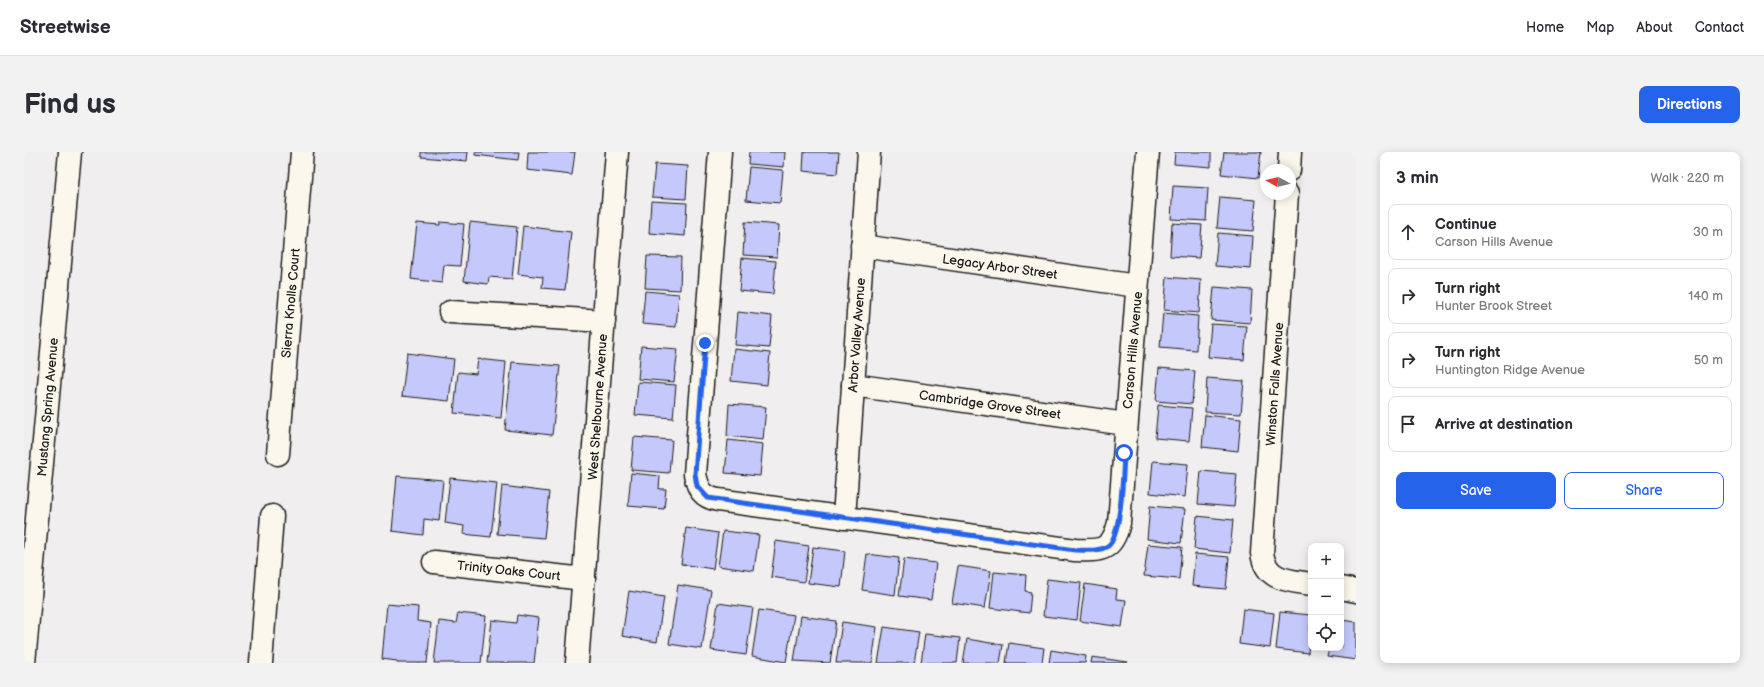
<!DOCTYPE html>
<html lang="en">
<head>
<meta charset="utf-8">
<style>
	body { margin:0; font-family:"Balsamiq Sans",sans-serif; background:#f2f2f3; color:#2b2b33 }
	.controls { position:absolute; right:12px; bottom:12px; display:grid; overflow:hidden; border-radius:8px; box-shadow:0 2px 10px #0003 }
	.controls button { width:36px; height:36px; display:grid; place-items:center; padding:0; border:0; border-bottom:1px solid #e1e1e2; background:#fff; color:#2b2b33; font:20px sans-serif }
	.compass { position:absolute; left:1236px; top:12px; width:36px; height:36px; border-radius:50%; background:#fff; box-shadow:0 2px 10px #0003; rotate:278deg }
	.stop { position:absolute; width:12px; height:12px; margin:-9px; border:3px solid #2563eb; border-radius:50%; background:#fff }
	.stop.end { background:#2563eb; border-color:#fff; box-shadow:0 1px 4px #0008 }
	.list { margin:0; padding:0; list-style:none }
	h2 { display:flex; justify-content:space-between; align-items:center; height:52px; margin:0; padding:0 16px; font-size:17px }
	h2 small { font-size:13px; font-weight:400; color:#7c7c81 }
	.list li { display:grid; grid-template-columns:26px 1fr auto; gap:12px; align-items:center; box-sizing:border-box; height:56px; margin:0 8px 8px; padding:0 8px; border:1px solid #e1e1e2; border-radius:8px }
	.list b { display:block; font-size:15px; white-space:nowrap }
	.list p { margin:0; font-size:13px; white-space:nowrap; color:#7c7c81 }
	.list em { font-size:13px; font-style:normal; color:#7c7c81 }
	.actions { display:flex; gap:8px; padding:12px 16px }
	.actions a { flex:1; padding:9px 0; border:1px solid #2563eb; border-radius:8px; text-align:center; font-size:14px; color:#2563eb }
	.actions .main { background:#2563eb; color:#fff }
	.icon { flex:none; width:22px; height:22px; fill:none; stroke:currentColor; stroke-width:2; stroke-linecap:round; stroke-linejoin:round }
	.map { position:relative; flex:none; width:1332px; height:511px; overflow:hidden; border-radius:8px }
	header { display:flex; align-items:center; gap:24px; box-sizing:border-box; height:56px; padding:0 20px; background:#fff; border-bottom:1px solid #e1e1e2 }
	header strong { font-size:19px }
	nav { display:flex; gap:22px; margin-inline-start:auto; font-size:14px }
	.intro { display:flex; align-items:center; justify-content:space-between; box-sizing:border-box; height:96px; padding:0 24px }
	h1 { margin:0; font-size:28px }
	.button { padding:10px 18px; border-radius:8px; background:#2563eb; color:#fff; font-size:14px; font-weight:700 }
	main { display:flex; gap:24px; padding:0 24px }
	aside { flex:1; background:#fff; border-radius:8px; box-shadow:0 2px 10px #0003 }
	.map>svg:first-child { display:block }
</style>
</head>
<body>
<header>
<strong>Streetwise</strong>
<nav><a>Home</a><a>Map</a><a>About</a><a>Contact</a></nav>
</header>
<div class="intro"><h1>Find us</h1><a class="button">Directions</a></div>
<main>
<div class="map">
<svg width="1332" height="511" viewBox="0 0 1332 511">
	<rect width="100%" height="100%" fill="#f0eeef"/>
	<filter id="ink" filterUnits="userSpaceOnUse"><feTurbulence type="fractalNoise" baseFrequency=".025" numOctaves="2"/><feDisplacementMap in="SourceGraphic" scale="8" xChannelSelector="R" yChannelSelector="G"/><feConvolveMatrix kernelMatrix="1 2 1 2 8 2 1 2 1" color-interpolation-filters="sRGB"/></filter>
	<g filter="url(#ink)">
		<g fill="#c4c8fa" stroke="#1c1c1c">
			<path d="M397 0H444L443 9 397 5Z"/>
			<path d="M451 0H495L494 8 451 3Z"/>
			<path d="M504 0H551L548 23 503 18Z"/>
			<path d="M725 0H761L760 15 724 12Z"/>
			<path d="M780 0H815L813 22 779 19Z"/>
			<path d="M1151 0H1187V15L1150 12Z"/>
			<path d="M1200 0H1237L1234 26 1197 22Z"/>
			<path d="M631 12 664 14 662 47 628 45Z"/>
			<path d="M725 15 759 18 756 51 722 48Z"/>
			<path d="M1149 34 1184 36 1182 69 1147 67Z"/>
			<path d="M1196 45 1232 48 1229 79 1193 76Z"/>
			<path d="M627 49 663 51 661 84 625 81Z"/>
			<path d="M416 70 440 72 436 114 420 113 418 131 387 127 393 71 416 73Z"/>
			<path d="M446 70 493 75 488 127 465 125 464 132 440 129Z"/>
			<path d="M721 70 755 73 753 105 719 103Z"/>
			<path d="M1148 71 1178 73 1175 106 1146 104Z"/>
			<path d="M499 74 547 80 541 138 518 136 519 125 494 122Z"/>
			<path d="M1194 81 1229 84 1227 117 1191 114Z"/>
			<path d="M623 104 657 105 656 138 621 136Z"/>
			<path d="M718 106 752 109 749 142 715 139Z"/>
			<path d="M1143 125 1177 128 1175 161 1140 158Z"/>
			<path d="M1190 135 1228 138 1226 171 1187 168Z"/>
			<path d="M621 139 655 142 652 175 618 172Z"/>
			<path d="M714 160 748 164 745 196 711 193Z"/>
			<path d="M1139 161 1174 164 1172 198 1136 195Z"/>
			<path d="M1187 172 1223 174 1220 208 1184 205Z"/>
			<path d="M617 194 654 197 650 230 614 227Z"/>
			<path d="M710 197 746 201 743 233 707 229Z"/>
			<path d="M383 201 430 207 425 249 378 244Z"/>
			<path d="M454 207 482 210 477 266 430 261 434 220 452 222Z"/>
			<path d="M488 210 536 214 528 283 481 278Z"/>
			<path d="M1135 216 1171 219 1168 252 1132 249Z"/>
			<path d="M1183 226 1220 229 1217 262 1181 260Z"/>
			<path d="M614 230 652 233 649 266 611 263Z"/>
			<path d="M705 252 742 255 739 288 703 284Z"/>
			<path d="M1134 253 1168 256 1165 289 1131 286Z"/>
			<path d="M1181 263 1217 267 1214 299 1178 295Z"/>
			<path d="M610 285 648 288 645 321 607 318Z"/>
			<path d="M704 288 739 292 736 324 701 321Z"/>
			<path d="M1129 309 1164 312 1161 345 1126 341Z"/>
			<path d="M1177 319 1213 322 1210 355 1174 352Z"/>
			<path d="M607 321 636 324 635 337H642L640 357 604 354Z"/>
			<path d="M373 324 419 328 415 369 400 367 399 383 368 379Z"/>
			<path d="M426 326 473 331 467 385 439 382 440 374 421 371Z"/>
			<path d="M478 334 525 340 520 386 473 382Z"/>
			<path d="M1126 354 1161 357 1157 391 1123 387Z"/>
			<path d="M1173 364 1209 368 1206 401 1170 397Z"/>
			<path d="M662 376 694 381 689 417 657 412Z"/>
			<path d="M699 379 735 383 730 419 694 414Z"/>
			<path d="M752 389 785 394 780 430 747 425Z"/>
			<path d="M1124 392 1158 395 1155 427 1120 424Z"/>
			<path d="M789 395 821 399 817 435 784 431Z"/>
			<path d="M843 402 875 406 871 443 838 438Z"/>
			<path d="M1171 402 1205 405 1202 437 1168 434Z"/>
			<path d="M880 407 912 411 907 448 875 444Z"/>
			<path d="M934 414 967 419 961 456 928 451Z"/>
			<path d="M970 420 1002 423 1001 439 1007 440 1005 461 966 456Z"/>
			<path d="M1023 427 1057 431 1053 468 1019 464Z"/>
			<path d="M1061 432 1093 437 1092 447 1102 448 1098 475 1056 469Z"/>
			<path d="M654 433 687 438 678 497 645 492Z"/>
			<path d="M605 439 640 445 633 490 598 484Z"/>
			<path d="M694 451 729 456 722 503 687 498Z"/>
			<path d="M363 452 394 455 393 469 407 471 403 511H373V509L358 507Z"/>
			<path d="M1219 457 1250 461 1246 496 1215 492Z"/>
			<path d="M735 458 770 463 762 510 728 504Z"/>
			<path d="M1256 460 1287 463 1284 501 1252 497Z"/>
			<path d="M434 461 462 464 457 511H410L415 469 432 471Z"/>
			<path d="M493 463 515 466 510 511H463L468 468 492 471Z"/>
			<path d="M777 464 812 469 806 511 770 509Z"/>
			<path d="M1317 468 1332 470V508L1303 504 1305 496H1317Z"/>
			<path d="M818 470 853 475 848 511H812Z"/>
			<path d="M860 475 895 480 890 511H854Z"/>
			<path d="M901 482 936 486 933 511H897Z"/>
			<path d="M943 487 979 493 976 511H939Z"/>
			<path d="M985 491 1020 496 1018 511H982Z"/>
			<path d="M1027 498 1062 504 1061 511H1025Z"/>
			<path d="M1068 505 1104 510 1103 511H1067Z"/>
		</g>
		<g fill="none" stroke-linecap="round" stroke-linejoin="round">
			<defs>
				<g id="street">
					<path d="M696 0 671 322C674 337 678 345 694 348L1051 398C1077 399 1088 399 1095 371L1124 0"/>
					<path d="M1265 18 1266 0"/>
					<path d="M1263 42 1238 401C1242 429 1264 428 1287 432"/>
					<path d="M838 94 1113 134"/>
					<path d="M426 160 580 169"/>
					<path d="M829 233 1102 272"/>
					<path d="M254 302 278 0"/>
					<path d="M820 366 845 0"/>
					<path d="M410 410 560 427"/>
					<path d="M1317 436 1332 439"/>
					<path d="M0 511 46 0"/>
					<path d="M237 511 248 364"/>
				</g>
				<path id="secondary" d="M553 511 593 0"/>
			</defs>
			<use href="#street" stroke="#1c1c1c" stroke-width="25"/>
			<use href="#secondary" stroke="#1c1c1c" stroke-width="25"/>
			<use href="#street" stroke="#fbf7ec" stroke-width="22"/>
			<use href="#secondary" stroke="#fbf7ec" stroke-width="22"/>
		</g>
	</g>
	<g fill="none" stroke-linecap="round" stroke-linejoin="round" filter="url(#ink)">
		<path stroke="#2563eb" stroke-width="5" d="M681 191 671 322 673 334 684 346 1051 398C1062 398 1075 400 1084 394 1098 383 1099 320 1100 301"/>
	</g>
	<g text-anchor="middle" stroke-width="3.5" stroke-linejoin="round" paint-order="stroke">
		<g font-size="13" fill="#1c1c1c" stroke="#fbf7ec">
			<text transform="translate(976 114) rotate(8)" y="5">Legacy Arbor Street</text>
			<text transform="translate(266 151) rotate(-85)" y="5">Sierra Knolls Court</text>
			<text transform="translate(832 183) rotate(-86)" y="5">Arbor Valley Avenue</text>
			<text transform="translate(1108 198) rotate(-85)" y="5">Carson Hills Avenue</text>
			<text transform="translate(1250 232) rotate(-86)" y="5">Winston Falls Avenue</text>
			<text transform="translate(966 252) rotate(8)" y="5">Cambridge Grove Street</text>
			<text transform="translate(23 255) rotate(-85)" y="5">Mustang Spring Avenue</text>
			<text transform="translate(573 255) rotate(-86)" y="5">West Shelbourne Avenue</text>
			<text transform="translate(485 418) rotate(6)" y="5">Trinity Oaks Court</text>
		</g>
	</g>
</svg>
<div class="controls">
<button>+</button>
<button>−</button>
<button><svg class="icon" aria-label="locate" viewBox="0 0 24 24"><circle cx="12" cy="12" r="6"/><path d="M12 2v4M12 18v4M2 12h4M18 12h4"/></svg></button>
</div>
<svg class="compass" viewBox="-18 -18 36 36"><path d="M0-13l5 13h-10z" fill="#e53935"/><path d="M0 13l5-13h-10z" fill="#7c7c81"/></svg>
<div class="stop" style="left:1100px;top:301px"></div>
<div class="stop end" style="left:681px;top:191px"></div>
</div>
<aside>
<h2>3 min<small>Walk · 220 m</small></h2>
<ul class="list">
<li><svg class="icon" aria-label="ahead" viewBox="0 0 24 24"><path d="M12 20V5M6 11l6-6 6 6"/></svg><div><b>Continue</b><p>Carson Hills Avenue</p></div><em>30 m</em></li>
<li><svg class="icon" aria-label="right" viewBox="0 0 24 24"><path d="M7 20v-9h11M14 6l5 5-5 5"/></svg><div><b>Turn right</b><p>Hunter Brook Street</p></div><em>140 m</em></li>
<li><svg class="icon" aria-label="right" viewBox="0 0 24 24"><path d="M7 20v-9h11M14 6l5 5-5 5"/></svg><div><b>Turn right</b><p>Huntington Ridge Avenue</p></div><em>50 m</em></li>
<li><svg class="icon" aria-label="arrive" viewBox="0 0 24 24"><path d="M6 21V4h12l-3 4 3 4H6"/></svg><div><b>Arrive at destination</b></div></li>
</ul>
<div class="actions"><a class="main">Save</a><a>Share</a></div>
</aside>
</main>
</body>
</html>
